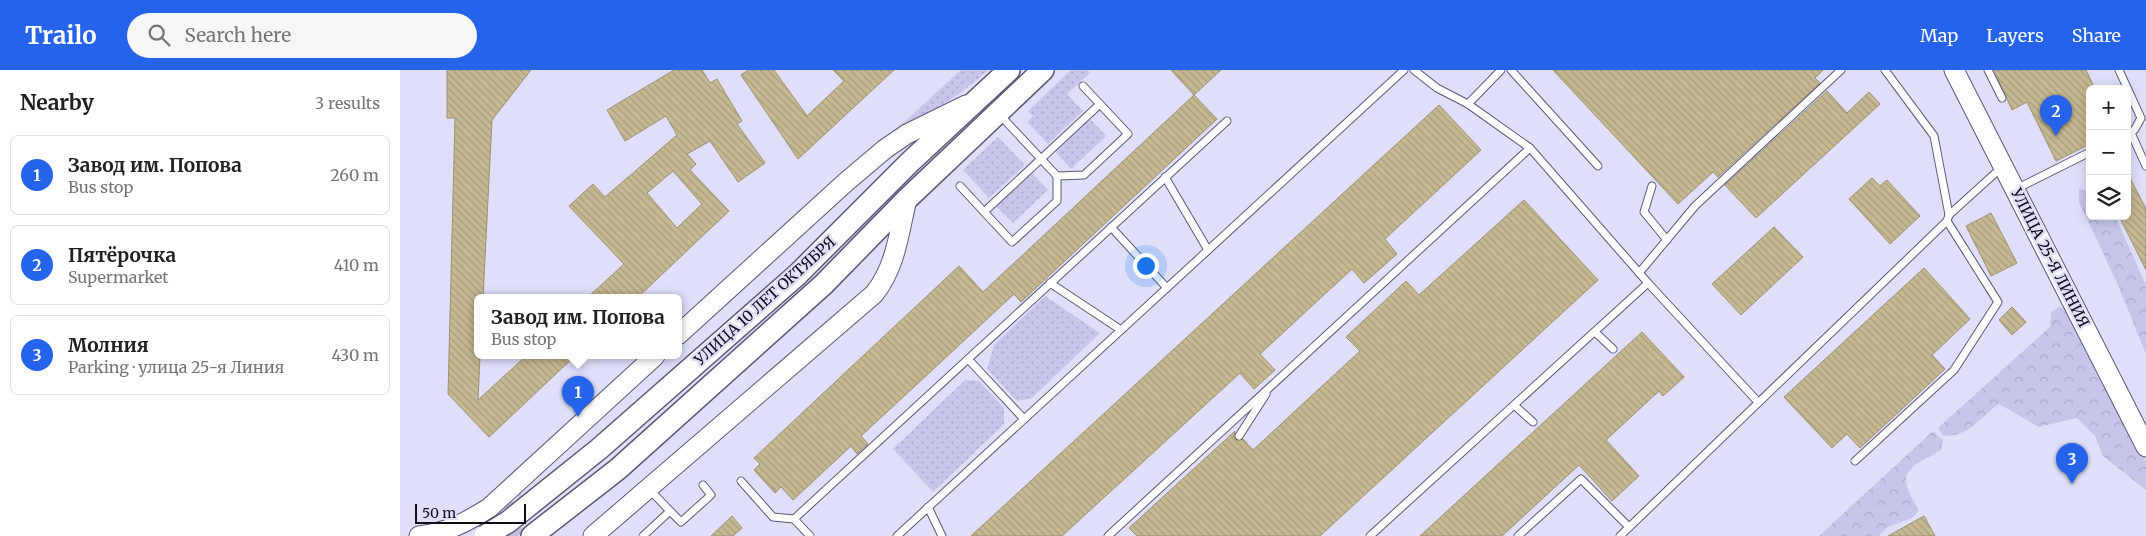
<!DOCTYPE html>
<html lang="en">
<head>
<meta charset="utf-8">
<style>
	body { margin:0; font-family:Merriweather,serif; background:#f6f6f6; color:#202124 }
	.controls { position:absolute; right:15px; top:15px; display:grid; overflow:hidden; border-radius:8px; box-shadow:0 2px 12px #0003 }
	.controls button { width:45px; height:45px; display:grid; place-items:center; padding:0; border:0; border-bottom:1px solid #e0e0e0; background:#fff; color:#202124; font:25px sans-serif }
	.scale { position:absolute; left:15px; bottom:12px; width:111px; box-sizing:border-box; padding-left:5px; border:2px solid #0e0d18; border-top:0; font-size:14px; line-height:18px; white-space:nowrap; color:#0e0d18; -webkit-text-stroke:4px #dfdffa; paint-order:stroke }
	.you { position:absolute; left:745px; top:195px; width:18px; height:18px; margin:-12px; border:4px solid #fff; border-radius:50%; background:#1a73e8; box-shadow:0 0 0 8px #1a73e833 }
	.badge { display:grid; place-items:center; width:32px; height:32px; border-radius:50%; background:#2563eb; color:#fff; font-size:16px; font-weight:700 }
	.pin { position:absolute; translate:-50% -41px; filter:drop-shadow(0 1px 2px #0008) }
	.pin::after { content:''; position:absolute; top:26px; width:18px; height:15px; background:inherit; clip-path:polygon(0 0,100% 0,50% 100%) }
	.popup { position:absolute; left:74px; top:224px; width:208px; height:65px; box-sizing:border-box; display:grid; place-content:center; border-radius:8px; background:#fff; filter:drop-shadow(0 1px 4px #0005); font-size:16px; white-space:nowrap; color:#757577 }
	.popup b { font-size:19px; color:#202124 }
	.popup::after { content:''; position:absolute; left:50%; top:100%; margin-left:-10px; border:10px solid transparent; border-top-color:#fff }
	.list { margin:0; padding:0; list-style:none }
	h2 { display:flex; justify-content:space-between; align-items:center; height:65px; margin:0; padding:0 20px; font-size:21px }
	h2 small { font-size:16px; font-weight:400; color:#757577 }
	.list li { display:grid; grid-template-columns:32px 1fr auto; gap:15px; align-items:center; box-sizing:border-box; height:80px; margin:0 10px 10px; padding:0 10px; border:1px solid #e0e0e0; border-radius:8px }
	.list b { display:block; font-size:19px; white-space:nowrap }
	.list p { margin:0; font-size:16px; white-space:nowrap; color:#757577 }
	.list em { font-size:16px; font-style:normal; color:#757577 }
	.icon { flex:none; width:28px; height:28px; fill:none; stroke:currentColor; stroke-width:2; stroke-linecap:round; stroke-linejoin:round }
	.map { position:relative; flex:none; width:1746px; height:466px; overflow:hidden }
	header { display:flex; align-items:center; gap:30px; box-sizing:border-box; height:70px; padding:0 25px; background:#2563eb; color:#fff }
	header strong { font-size:24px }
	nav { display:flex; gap:28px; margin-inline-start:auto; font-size:18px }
	.search { width:350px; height:45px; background:#f6f6f6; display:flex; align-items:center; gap:12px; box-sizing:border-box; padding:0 18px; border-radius:28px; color:#757577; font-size:19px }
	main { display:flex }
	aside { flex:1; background:#fff }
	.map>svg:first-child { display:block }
</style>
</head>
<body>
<header>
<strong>Trailo</strong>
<div class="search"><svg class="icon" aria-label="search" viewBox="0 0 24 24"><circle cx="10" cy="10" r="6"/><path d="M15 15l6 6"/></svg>Search here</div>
<nav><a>Map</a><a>Layers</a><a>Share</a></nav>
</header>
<main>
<aside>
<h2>Nearby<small>3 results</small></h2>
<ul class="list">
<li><span class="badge">1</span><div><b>Завод им. Попова</b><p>Bus stop</p></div><em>260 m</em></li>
<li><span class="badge">2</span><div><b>Пятёрочка</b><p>Supermarket</p></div><em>410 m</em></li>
<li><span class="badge">3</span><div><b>Молния</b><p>Parking · улица 25-я Линия</p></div><em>430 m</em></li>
</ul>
</aside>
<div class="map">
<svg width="1746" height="466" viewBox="0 0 1746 466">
	<defs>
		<pattern id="grass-dots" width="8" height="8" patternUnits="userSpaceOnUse" patternTransform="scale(1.25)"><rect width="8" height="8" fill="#c6c6ea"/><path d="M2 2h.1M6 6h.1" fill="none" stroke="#a9a9c8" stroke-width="1.8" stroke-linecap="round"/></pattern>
		<pattern id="forest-crowns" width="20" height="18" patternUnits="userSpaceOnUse" patternTransform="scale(1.25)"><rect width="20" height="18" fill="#c6c6ea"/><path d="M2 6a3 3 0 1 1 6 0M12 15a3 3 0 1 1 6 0" fill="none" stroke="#a9a9c8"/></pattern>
		<pattern id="building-back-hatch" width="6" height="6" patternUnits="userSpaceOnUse" patternTransform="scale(1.25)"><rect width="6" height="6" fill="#c6b992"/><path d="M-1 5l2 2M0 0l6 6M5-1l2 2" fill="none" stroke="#a99e7d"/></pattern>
	</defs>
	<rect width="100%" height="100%" fill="#dfdffa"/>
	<g fill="url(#grass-dots)">
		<path d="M561 0H588C560 26 537 39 503 56L501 55Z"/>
		<path d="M671 0H688L690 3 667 24 683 41 648 74 627 52 633 46 628 41Z"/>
		<path d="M690 49 706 66 671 99 655 81Z"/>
		<path d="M598 67 625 95 589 128 563 100Z"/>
		<path d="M632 103 648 120 613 153 596 136Z"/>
		<path d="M645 226 700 263 632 328 617 331 587 299 594 275Z"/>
		<path d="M565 310 579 311 604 338V354L533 422 493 379Z"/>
	</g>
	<g fill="url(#forest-crowns)">
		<path d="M1679 119 1690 121V146H1715L1746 215V284L1718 215 1679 132Z"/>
		<path d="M1659 237 1667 239 1746 392V420L1703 386 1695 366 1677 348 1639 357 1599 334C1578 348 1572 366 1543 366L1538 358 1650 257 1651 242Z"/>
		<path d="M1533 361 1543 370 1541 380C1507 399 1494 402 1519 440L1512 448 1488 457 1479 466H1419Z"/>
	</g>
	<g fill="url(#building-back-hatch)" stroke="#9b9172" fill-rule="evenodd">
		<path d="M47 0H131L92 50 83 228H78V286H80L78 330 126 286H175L89 367 48 324 55 48H47Z"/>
		<path d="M274 0H302L310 13 317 9 342 51 337 54 365 93 338 112 310 71 287 84 296 94 290 100 329 141 237 228H187L224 194 169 136 193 114 205 127 277 65 266 46 225 71 207 40ZM273 101 302 134 277 158 247 123Z"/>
		<path d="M348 0H374L407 46 444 11 433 0H494L398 89 341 5Z"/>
		<path d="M771 0H821L794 25 817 49 621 232 614 224 569 266 461 366 468 374 457 384 451 376 393 430 381 417 375 423 354 400 360 394 354 388 559 196 583 222 794 25Z"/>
		<path d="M1153 0H1423L1415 8 1420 13 1318 107 1313 102 1278 134Z"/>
		<path d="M1594 0H1686L1695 19H1690V74L1656 91 1627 32 1612 40Z"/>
		<path d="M1427 21 1447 43 1469 22 1480 34 1356 148 1325 115Z"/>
		<path d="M1039 35 1081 80 985 169 997 184 964 213 952 199 860 284 875 300 854 319 840 303 662 466H571Z"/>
		<path d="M1727 102 1746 139V200L1719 146H1727Z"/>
		<path d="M1472 108 1480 116 1487 110 1520 146 1490 174 1449 129Z"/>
		<path d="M1124 130 1198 210 920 466H737L729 458 835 361 834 366 836 370 843 369 853 380 960 281 946 267 1006 211 1019 225Z"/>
		<path d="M1591 143 1617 193 1591 206 1566 156Z"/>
		<path d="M1374 157 1403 187 1341 245 1312 214Z"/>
		<path d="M1524 198 1570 249 1532 285 1545 299 1460 378 1447 364 1432 378 1384 327Z"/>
		<path d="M1612 237 1626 252 1612 265 1599 250Z"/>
		<path d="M1242 262 1284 307 1263 326 1259 321 1206 370 1239 406 1212 431 1179 395 1102 466H1020Z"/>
		<path d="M332 446 342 458 333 466H311Z"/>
		<path d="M1524 446 1535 466H1488Z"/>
	</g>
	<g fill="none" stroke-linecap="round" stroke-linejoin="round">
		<path stroke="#c0c0d8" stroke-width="14" stroke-dasharray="14 7" stroke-linecap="butt" d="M117 466C108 447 111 432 117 413"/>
		<defs>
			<g id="lane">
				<path d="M1014 0 1037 18 1068 34 1130 78 1248 213 1358 332"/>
				<path d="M1111 0 1198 96"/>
				<path d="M1485 0 1534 66 1549 145"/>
				<path d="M1588 0 1602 28"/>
				<path d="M1719 0 1741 48 1735 59 1731 63 1746 96"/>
				<path d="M1068 34 1101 0"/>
				<path d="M657 106 684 105 728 64 683 16"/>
				<path d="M765 107 808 180"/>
				<path d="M560 116 612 172 657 131V106L600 45"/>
				<path d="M1252 116 1244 142 1267 170"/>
				<path d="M1616 119 1690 82"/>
				<path d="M584 142 700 34"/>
				<path d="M711 157 767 218"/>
				<path d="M1239 203 1295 136 1441 0"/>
				<path d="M650 213 721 260"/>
				<path d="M1195 262 1213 279"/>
				<path d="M568 289 624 349"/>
				<path d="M1114 335 1133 352"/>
				<path d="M839 366 866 324"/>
				<path d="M1455 391 1554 300 1598 232 1547 151"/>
				<path d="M341 411 373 447 394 449"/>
				<path d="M528 437 542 466"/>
				<path d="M270 441 281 452 311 425 303 415"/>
				<path d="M243 466 270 441 249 419"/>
				<path d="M410 466 394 449 827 51"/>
				<path d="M497 466 1004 0"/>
				<path d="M708 466 1130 78"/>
				<path d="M970 466 1248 213"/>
				<path d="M1118 466 1181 409 1229 457"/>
				<path d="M1220 466 1547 151 1549 145 1602 97"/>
			</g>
			<g id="secondary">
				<path d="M1554 0 1746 377"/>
				<path d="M278 265 446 112 485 79 507 64 566 35"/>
				<path d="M19 466C48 462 65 453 89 438L255 286"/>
				<path d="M193 466 474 224C496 197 499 162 507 129"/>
			</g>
			<g id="primary">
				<path d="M397 205 510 92 609 0"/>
				<path d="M132 466 218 399 424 214 507 129 643 0"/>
			</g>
		</defs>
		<use href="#lane" stroke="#5a5976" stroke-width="9"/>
		<use href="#secondary" stroke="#5a5976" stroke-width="21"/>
		<use href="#primary" stroke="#5a5976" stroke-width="24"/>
		<use href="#lane" stroke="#fff" stroke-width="7"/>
		<use href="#secondary" stroke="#fff" stroke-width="19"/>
		<use href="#primary" stroke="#fff" stroke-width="21"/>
		<defs>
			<path id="primary-bridge" d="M85 466 108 452 199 379 397 205"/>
		</defs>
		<use href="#primary-bridge" stroke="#5a5976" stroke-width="24" stroke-linecap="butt"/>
		<use href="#primary-bridge" stroke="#fff" stroke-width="21"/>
	</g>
	<g text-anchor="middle" stroke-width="5" stroke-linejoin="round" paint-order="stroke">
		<g font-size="15" fill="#0e0d18" stroke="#dfdffa">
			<text transform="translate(1650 188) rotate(63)" y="5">УЛИЦА 25-Я ЛИНИЯ</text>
			<text transform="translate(365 231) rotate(-42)" y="5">УЛИЦА 10 ЛЕТ ОКТЯБРЯ</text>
		</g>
	</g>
</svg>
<div class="controls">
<button>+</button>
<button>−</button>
<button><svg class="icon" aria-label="layers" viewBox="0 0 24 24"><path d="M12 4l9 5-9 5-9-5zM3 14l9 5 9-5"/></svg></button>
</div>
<div class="scale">50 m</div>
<div class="you"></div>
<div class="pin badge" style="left:178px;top:347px">1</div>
<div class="popup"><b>Завод им. Попова</b>Bus stop</div>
<div class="pin badge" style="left:1656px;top:66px">2</div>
<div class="pin badge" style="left:1672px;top:414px">3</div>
</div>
</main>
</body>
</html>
